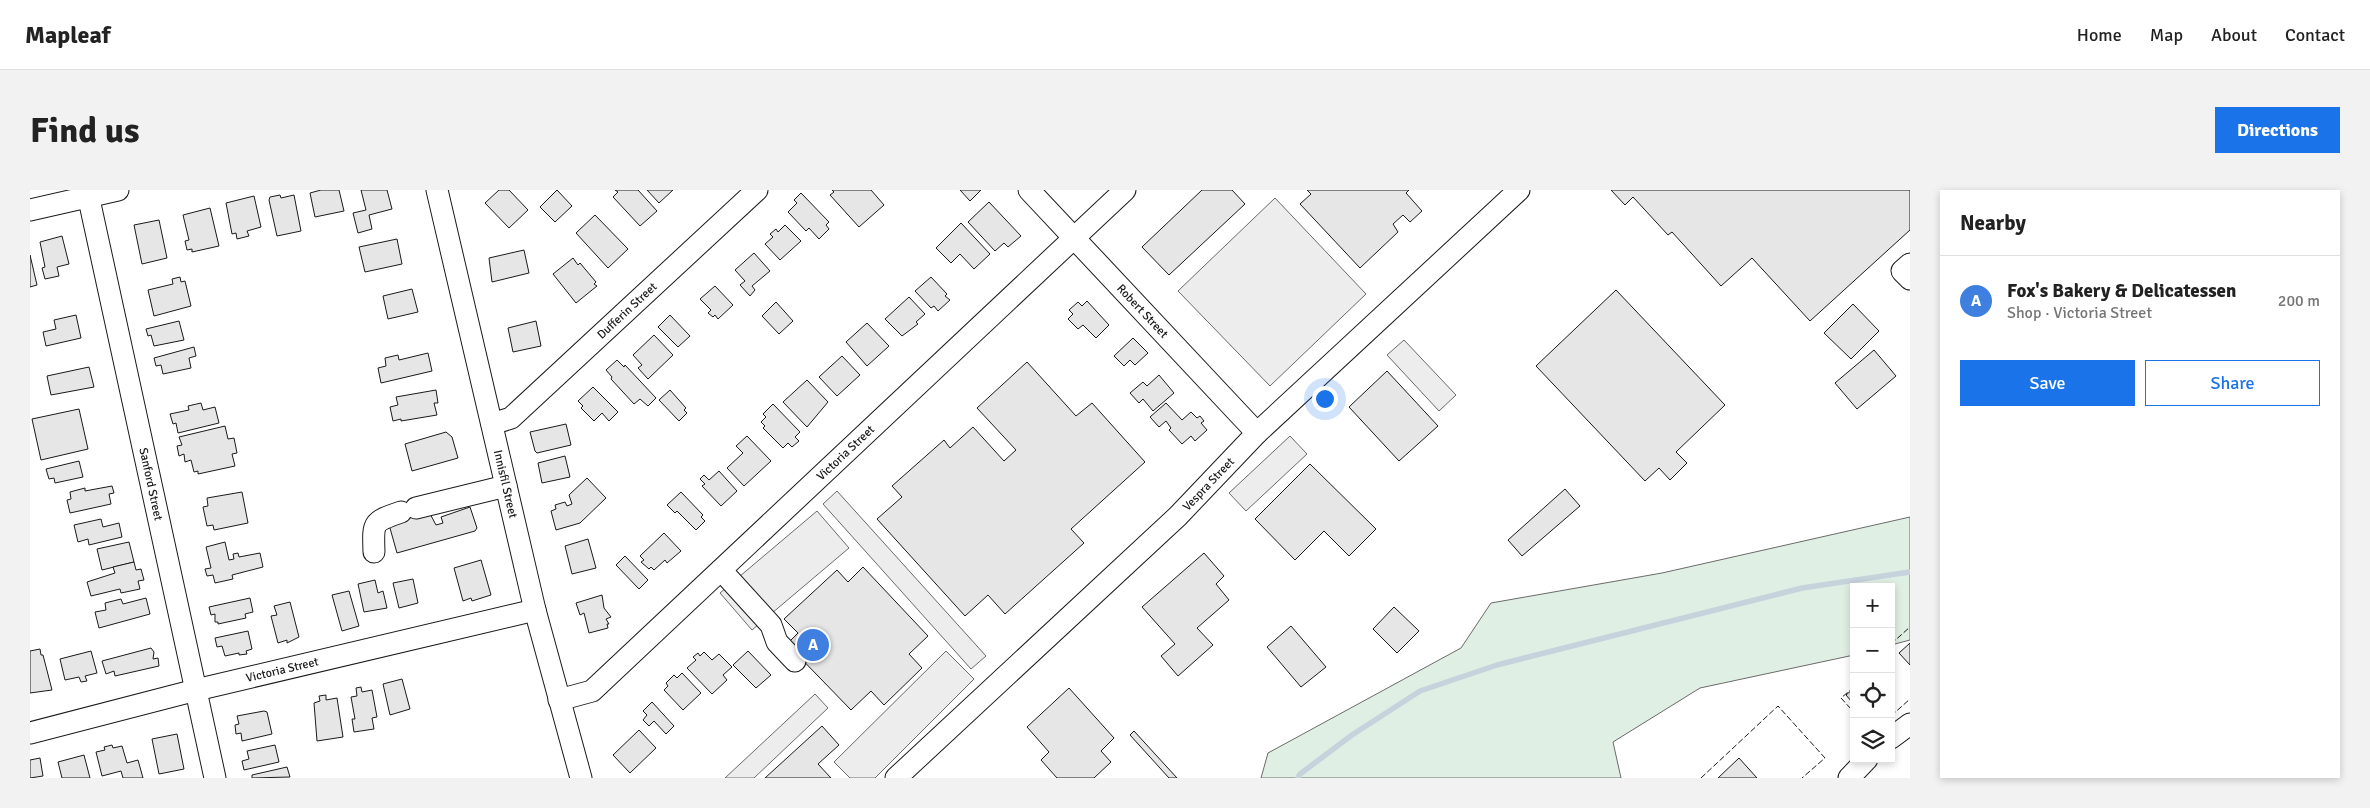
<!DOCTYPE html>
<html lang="en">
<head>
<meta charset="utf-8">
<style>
	body { margin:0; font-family:Signika,sans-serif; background:#f2f2f2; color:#222 }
	.controls { position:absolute; right:15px; bottom:15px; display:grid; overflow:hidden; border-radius:0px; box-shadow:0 2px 8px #0003 }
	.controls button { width:45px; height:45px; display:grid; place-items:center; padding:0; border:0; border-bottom:1px solid #e0e0e0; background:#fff; color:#222; font:25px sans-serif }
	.you { position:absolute; left:1294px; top:208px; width:18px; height:18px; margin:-12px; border:4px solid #fff; border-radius:50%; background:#1a73e8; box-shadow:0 0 0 8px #1a73e833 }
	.badge { display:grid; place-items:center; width:32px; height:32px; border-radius:50%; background:#1a73e8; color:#fff; font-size:16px; font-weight:700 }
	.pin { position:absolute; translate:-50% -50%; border:2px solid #fff; box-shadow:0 1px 5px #0006 }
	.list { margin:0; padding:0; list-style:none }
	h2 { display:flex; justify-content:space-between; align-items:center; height:65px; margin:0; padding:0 20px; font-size:21px }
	h2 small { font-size:16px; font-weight:400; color:#767676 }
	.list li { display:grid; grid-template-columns:32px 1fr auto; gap:15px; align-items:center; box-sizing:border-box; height:90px; padding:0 20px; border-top:1px solid #e0e0e0 }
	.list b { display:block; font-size:19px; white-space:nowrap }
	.list p { margin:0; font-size:16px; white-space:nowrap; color:#767676 }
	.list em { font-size:16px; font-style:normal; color:#767676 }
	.actions { display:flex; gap:10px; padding:15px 20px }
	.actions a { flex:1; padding:11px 0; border:1px solid #1a73e8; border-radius:0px; text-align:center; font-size:18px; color:#1a73e8 }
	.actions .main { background:#1a73e8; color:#fff }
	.icon { flex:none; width:28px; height:28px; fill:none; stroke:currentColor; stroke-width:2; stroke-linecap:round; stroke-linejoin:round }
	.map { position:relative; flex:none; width:1880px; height:588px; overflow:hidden; border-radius:0px }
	header { display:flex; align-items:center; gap:30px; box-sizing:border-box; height:70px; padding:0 25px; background:#fff; border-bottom:1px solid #e0e0e0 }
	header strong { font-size:24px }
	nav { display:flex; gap:28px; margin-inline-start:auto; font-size:18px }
	.intro { display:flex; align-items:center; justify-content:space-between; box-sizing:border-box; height:120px; padding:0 30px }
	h1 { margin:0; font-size:35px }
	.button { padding:12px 22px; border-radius:0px; background:#1a73e8; color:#fff; font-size:18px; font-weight:700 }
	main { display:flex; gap:30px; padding:0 30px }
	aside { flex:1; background:#fff; border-radius:0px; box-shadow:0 2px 8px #0003 }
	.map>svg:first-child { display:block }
</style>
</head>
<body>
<header>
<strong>Mapleaf</strong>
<nav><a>Home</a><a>Map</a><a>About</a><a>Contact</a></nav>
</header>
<div class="intro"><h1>Find us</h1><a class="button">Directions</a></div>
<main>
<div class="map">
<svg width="1880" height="588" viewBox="0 0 1880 588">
	<rect width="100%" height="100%" fill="#fff"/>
	<path fill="#e0efe3" stroke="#6a6a6a" d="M1880 327V450L1861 455V397H1824V465L1670 498 1583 552 1591 588H1231L1238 563 1431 458 1461 413 1632 383Z"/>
	<g fill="#ededed" stroke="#6a6a6a">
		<path d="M1245 8 1336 104 1240 196 1148 101Z"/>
		<path d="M1374 150 1426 205 1409 221 1357 165Z"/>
		<path d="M1260 246 1277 264 1216 321 1199 303Z"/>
		<path d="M807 301 956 466 941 479 793 314Z"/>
		<path d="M787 321 819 358 722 440 690 403Z"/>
		<path d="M916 461 944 489 845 588H820L804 572Z"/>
		<path d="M785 504 798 518 724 588H695Z"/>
	</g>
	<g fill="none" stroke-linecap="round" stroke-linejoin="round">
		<path stroke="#c6d2dc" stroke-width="5.5" d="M1268 588 1270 584 1322 545 1390 501 1467 475 1772 398 1880 382"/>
	</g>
	<g fill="#e6e6e6" stroke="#1a1a1a">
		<path d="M291 0H309L314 21 285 27 280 3Z"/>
		<path d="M331 0H357L362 19 339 25 342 39 328 43 323 23 336 20Z"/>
		<path d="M469 0H479L498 20 479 38 455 13Z"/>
		<path d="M527 0 542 16 525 32 510 17Z"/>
		<path d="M585 0H608L627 21 610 36 583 7 588 2Z"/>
		<path d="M617 0H643L629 13Z"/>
		<path d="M802 0H841L854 15 829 37 800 5 804 2Z"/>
		<path d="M930 0H951L940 11Z"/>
		<path d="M1172 0H1202L1215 14 1139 85 1112 57Z"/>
		<path d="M1277 0H1379L1376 3 1392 21 1380 32 1373 25 1363 34 1368 42 1330 78 1270 14 1281 4Z"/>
		<path d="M1581 0H1880V40L1780 131 1722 68 1691 96 1642 42 1638 45 1603 7 1595 15Z"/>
		<path d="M771 3 799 32 796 35 799 39 789 49 779 38 776 41 758 22 767 13 764 10Z"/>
		<path d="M250 5 251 8 264 5 271 41 247 46 239 10 240 7Z"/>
		<path d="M224 6 231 37 217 41 219 46 207 49 206 43 202 44 196 13Z"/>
		<path d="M959 12 991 46 978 57 974 53 965 61 938 32Z"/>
		<path d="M180 18 189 56 162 62V59L157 60 155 51 159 50 153 25Z"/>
		<path d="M565 25 598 59 578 78 546 43Z"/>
		<path d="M129 30 137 68 112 74 104 35Z"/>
		<path d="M931 33 960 64 944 79 930 64 921 73 906 58Z"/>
		<path d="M755 35 771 51 750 70 735 54 743 47 740 44 746 39 748 42Z"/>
		<path d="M32 46 39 74 27 77 29 86 15 89 12 78 15 77 10 52Z"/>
		<path d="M367 49 372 74 335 82 329 57Z"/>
		<path d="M494 60 499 83 462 92 459 68Z"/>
		<path d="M724 63 740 81 722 96 725 100 720 106 710 95 715 91 705 80Z"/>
		<path d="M0 65 7 95 0 97Z"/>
		<path d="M543 68 548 75 550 73 566 92 564 94 567 96 546 113 523 84Z"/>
		<path d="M150 87 151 92 155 91 161 116 124 126 118 100 143 94 142 89Z"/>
		<path d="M901 87 917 104 915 106 920 110 908 121 904 116 901 118 885 101Z"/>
		<path d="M685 96 703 115 688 129 685 125 683 127 678 123 681 120 670 109Z"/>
		<path d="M382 99 388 122 358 129 353 106Z"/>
		<path d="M1586 100 1695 215 1646 262 1657 273 1640 290 1629 278 1615 291 1506 176Z"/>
		<path d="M879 107 895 124 886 132 888 134 872 146 855 129Z"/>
		<path d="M1057 111 1079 135 1066 148 1053 135 1048 139 1038 129 1043 124 1039 120 1048 112 1052 116Z"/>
		<path d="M746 112 763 131 749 144 732 126Z"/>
		<path d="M1823 114 1849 141 1821 169 1794 143Z"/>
		<path d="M46 125 51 148 16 156 13 142 26 139 24 130Z"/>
		<path d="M640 125 660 146 648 157 628 137Z"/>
		<path d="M149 131 154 150 124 156 121 145 118 146 116 139Z"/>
		<path d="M506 131 511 156 483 162 478 138Z"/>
		<path d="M837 133 859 156 837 176 816 152Z"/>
		<path d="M624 145 643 165 618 189 608 178 612 175 603 165Z"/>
		<path d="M1103 148 1118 163 1105 175 1100 170 1094 176 1084 166Z"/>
		<path d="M164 157 166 166 159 168 161 178 133 184 131 175 126 176 124 168Z"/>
		<path d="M1844 160 1866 186 1827 219 1805 193Z"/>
		<path d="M398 163 402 181 351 193 348 178 356 176 355 168 368 165 369 170Z"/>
		<path d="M812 166 830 185 807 206 789 187Z"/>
		<path d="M587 170 594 177 595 175 626 208 618 216 610 209 604 214 581 189 582 187 576 180Z"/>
		<path d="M997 172 1046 226 1062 213 1115 272 1041 339 1054 353 975 424 958 405 935 426 847 329 872 307 862 296 914 250 920 258 943 237 974 271 986 260 947 218Z"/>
		<path d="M59 177 64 197 21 205 17 186Z"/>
		<path d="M1357 181 1408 236 1369 271 1319 217Z"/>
		<path d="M1129 185 1144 203 1123 221 1113 209 1109 213 1100 203 1113 192 1117 196Z"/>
		<path d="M777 190 798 212 777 237 753 212Z"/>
		<path d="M563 197 588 222 579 231 572 223 564 231 551 218 553 216 548 211Z"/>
		<path d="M406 200 408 213H404L407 225 371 231V229L363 231 360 217 368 215 366 207Z"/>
		<path d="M640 200 656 218 654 220 657 223 649 231 629 210Z"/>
		<path d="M171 213 173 220 185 217 189 233 148 243 146 233 143 234 140 224 159 220 158 216Z"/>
		<path d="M1136 213 1152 230 1161 222 1167 228 1170 226 1174 231 1171 233 1177 240 1165 251 1161 246 1152 254 1139 240 1141 238 1136 231 1129 237 1120 227Z"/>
		<path d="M743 214 770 242 765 247 769 251 762 257 758 253 753 258 733 238 735 236 731 232 736 227 733 224Z"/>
		<path d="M49 219 58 259 11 270 2 229Z"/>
		<path d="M536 234 541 255 507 263 505 261 500 242Z"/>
		<path d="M195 236 198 249 204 248 207 263 202 264 205 276 168 284V281L164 282 161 270 155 272 154 264 149 266 147 256 152 255 149 247Z"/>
		<path d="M416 242 422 247 428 268 382 281 375 254Z"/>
		<path d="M717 246 741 271 714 296 697 278 713 263 706 256Z"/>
		<path d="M535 266 540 287 512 293 508 273Z"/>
		<path d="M49 271 53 287 25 293 24 288 19 289 16 279Z"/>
		<path d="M1280 274 1346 339 1319 366 1294 341 1265 370 1225 329Z"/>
		<path d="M689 281 707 301 691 316 672 296 675 294 670 289 674 285 679 290Z"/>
		<path d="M557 288 576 308 550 333 526 340 521 321 526 319 525 315 535 312 537 316 542 314 539 305Z"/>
		<path d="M82 296 84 303 79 304 81 314 40 323 37 310 41 309 40 302 55 298V301Z"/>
		<path d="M1535 299 1550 316 1492 366 1478 350Z"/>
		<path d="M212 302 218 333 184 340 183 335 177 336 173 317 178 316 177 308Z"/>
		<path d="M651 302 673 325 671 327 675 331 666 340 647 321 645 323 637 315Z"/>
		<path d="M440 317 447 338 445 341 367 363 358 331 398 320 406 335 413 333 411 327Z"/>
		<path d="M71 329 73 337 89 333 92 347 59 355 58 349 48 352 44 335Z"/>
		<path d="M634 343 651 361 637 373 635 370 624 380 621 377 619 379 611 372 614 370 610 366Z"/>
		<path d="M558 349 566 378 542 384 535 356Z"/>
		<path d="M99 352 104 372 72 380 67 359Z"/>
		<path d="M195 352 199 370 204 369 203 364 208 363 209 367 230 363 233 377 202 385 203 389 185 393 183 385 177 386 175 379 181 378 176 357Z"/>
		<path d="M1174 363 1194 386 1186 394 1199 410 1167 438 1183 455 1148 486 1131 466 1145 454 1112 417Z"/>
		<path d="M595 366 618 390 609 399 586 375Z"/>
		<path d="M451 370 461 405 442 411 441 408 433 411 424 378Z"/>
		<path d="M104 372 106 380 111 379 114 390 108 391 110 399 91 403 90 399 61 406 57 392 85 383 83 377Z"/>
		<path d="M833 377 898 446 879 464 892 478 854 515 841 501 821 520 757 454 768 443 754 429 807 380 818 392Z"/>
		<path d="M383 389 388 413 369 418 363 393Z"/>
		<path d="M345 390 348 403 353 401 357 418 334 422 328 394Z"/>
		<path d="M319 401 329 436 312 441 302 405Z"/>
		<path d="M572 405 574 418 581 427 576 429 579 434H577L578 438 559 443 554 423 550 425 546 413Z"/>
		<path d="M116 408 120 424 69 438 65 422 76 420 75 413 91 409 93 414Z"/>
		<path d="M220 408 223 422 215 424 216 428 188 434V432H185V424L181 425 179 417Z"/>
		<path d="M260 412 269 447 257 453V450L248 453 241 426 247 425 244 416Z"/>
		<path d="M1364 417 1389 441 1367 463 1343 439Z"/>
		<path d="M1261 436 1296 477 1271 497 1237 457Z"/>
		<path d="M218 441 222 459 216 461 217 464 209 465V463L195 466 192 456 187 457 185 448Z"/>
		<path d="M1880 453V475L1869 463Z"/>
		<path d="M121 458 124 462 123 469 128 468 129 476 85 486 84 481 76 484 72 471Z"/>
		<path d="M10 459 11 465H13L22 500 0 503V461Z"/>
		<path d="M61 461 67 483 55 486 57 491 51 492 49 487 35 490 30 469Z"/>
		<path d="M718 461 741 485 726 498 703 475Z"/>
		<path d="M674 462 682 470 689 464 702 477 693 485 697 490 682 504 657 478 666 470 663 467 668 463 670 466Z"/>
		<path d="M652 483 671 503 653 520 634 500 638 496 636 493 644 485 647 488Z"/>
		<path d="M372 489 380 519 360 525 353 494Z"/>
		<path d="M331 497 332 502 342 500 347 527 342 528 344 539 324 542 322 529H325L321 507 327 506 326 498Z"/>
		<path d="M1039 498 1084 548 1071 561 1081 572 1064 588H1027L1011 570 1019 562 997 537Z"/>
		<path d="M1823 499 1824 511 1822 512 1816 505Z"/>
		<path d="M296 505V510L307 508 313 547 287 551 284 513 290 511 289 506Z"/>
		<path d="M622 512 644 536 636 544 624 531 619 536 613 530 617 525 613 521Z"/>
		<path d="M234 521 237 522 242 544 212 551 211 543 206 544 205 535 209 534 207 526Z"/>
		<path d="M792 536 809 555 788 574 801 588H735Z"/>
		<path d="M609 540 626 558 600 583 583 565Z"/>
		<path d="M1104 541 1147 588H1139L1100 545Z"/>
		<path d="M147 544 154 579 129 584 122 549Z"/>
		<path d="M82 555 83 558 92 556 97 573 108 570 113 588H93L91 581 72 586 66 562 75 560 74 557Z"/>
		<path d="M245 555 249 572 214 580 212 571 219 569 217 561Z"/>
		<path d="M54 565 60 588H32L28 572Z"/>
		<path d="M10 568 13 586 0 588V570Z"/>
		<path d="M1709 568 1727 588H1688Z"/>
		<path d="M257 577 260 587 222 588V585Z"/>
	</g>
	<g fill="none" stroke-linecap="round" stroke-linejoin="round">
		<defs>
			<g id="minor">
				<path id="s1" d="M57 0 185 588"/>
				<path id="s2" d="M407 0 505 420 551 588"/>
				<path id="s3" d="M999 0 1227 243"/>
				<path d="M0 20 88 0"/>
				<path d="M1880 74 1872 81 1880 89"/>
				<path id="s4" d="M462 234 481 228 727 0"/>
				<path d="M386 318 476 296"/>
				<path d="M344 362C343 332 342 332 371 322"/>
				<path d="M691 380 741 435 747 452 765 471"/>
				<path id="s5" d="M529 510 562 501 1095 0"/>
				<path id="s6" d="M0 543 166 500 505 420"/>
				<path d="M1861 548 1880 534"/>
				<path id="s7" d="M866 588 1148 326 1227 243 1489 0"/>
				<path d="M1819 588 1837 569"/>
			</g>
		</defs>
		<use href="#minor" stroke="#1a1a1a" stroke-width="23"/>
		<use href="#minor" stroke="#fff" stroke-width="21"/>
		<g stroke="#1a1a1a" stroke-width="1" stroke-dasharray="6 2.5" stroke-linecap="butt">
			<path d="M1861 454 1880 437"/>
			<path d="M1824 489 1822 490 1824 492"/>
			<path d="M1824 497 1811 508 1821 519 1824 516"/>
			<path d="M1861 526 1880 509"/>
			<path d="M1671 588 1748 516 1795 568 1772 588"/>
		</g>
	</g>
	<g text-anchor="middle" stroke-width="4" stroke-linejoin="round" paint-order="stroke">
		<g font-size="12" fill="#1a1a1a" stroke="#fff">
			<text dy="4" stroke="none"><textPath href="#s4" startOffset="178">Dufferin Street</textPath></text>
			<text dy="4" stroke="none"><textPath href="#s3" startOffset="166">Robert Street</textPath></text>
			<text dy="4" stroke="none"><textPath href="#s5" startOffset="382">Victoria Street</textPath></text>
			<text dy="4" stroke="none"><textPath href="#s1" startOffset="301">Sanford Street</textPath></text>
			<text dy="4" stroke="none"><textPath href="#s7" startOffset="429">Vespra Street</textPath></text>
			<text dy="4" stroke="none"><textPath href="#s2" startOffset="302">Innisfil Street</textPath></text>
			<text dy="4" stroke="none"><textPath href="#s6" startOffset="260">Victoria Street</textPath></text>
		</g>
	</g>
</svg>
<div class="controls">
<button>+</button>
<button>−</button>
<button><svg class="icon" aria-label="locate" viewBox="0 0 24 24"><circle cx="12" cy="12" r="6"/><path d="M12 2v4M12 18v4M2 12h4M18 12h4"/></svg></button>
<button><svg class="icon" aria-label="layers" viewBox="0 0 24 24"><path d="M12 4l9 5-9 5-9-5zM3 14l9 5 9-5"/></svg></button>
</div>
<div class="you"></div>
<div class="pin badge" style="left:783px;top:455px;background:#3f7fe0">A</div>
</div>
<aside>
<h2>Nearby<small></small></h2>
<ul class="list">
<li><span class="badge" style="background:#3f7fe0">A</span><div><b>Fox's Bakery &amp; Delicatessen</b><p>Shop · Victoria Street</p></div><em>200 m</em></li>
</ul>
<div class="actions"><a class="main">Save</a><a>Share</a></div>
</aside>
</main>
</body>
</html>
